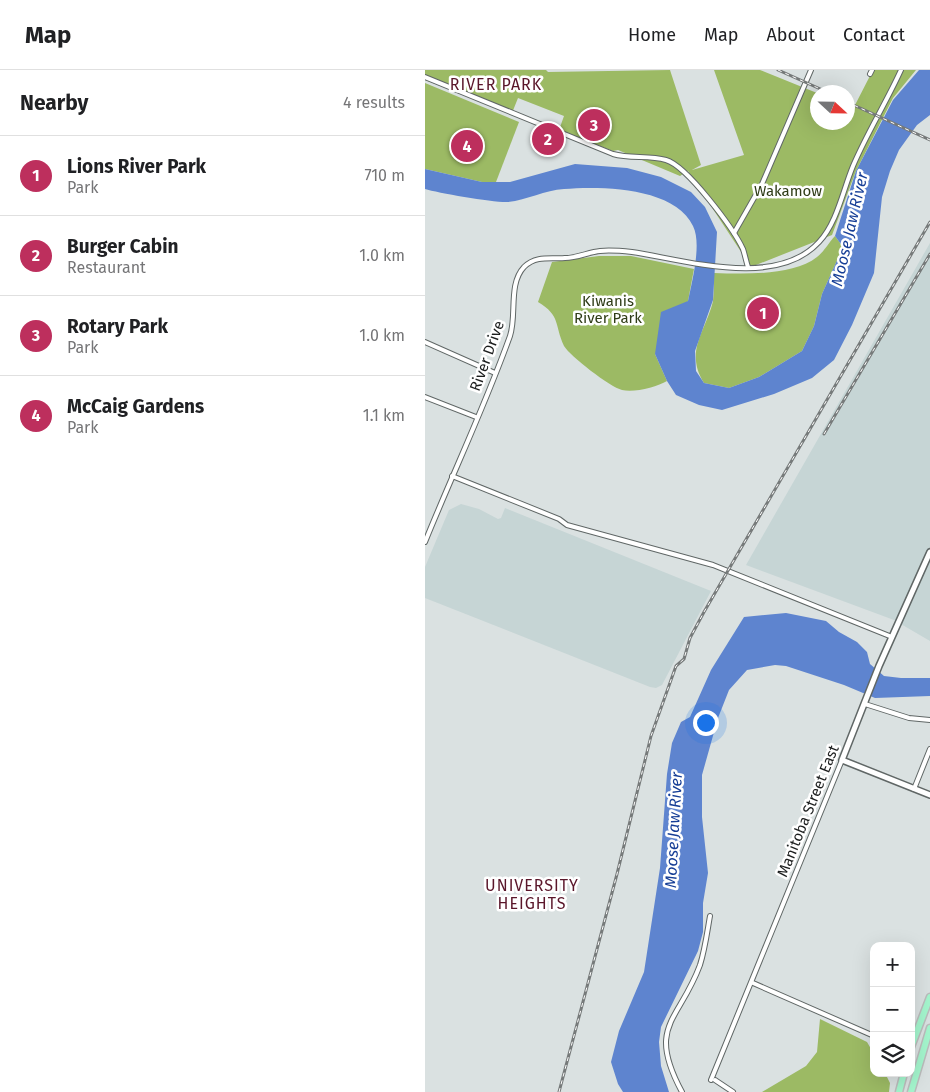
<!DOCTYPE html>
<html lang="en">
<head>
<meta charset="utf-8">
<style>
	body { margin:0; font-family:"Fira Sans",sans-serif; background:#f6f6f6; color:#202124 }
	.controls { position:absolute; right:15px; bottom:15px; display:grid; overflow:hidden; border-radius:10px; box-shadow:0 5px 20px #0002 }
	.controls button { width:45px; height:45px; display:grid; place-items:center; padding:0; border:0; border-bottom:1px solid #e0e0e0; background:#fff; color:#202124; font:25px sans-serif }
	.compass { position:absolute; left:385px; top:15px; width:45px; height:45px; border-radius:50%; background:#fff; box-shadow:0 5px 20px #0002; rotate:112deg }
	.you { position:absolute; left:280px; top:652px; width:18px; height:18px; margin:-12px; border:4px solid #fff; border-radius:50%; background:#1a73e8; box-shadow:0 0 0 8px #1a73e833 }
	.badge { display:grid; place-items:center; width:32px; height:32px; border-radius:50%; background:#bd2f5d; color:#fff; font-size:16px; font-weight:700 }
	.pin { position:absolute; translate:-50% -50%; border:2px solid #fff; box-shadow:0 1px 5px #0006 }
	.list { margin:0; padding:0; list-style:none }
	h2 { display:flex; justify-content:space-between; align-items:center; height:65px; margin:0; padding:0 20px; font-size:21px }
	h2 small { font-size:16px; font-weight:400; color:#757577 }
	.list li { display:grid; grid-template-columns:32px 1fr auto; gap:15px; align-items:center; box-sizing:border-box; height:80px; padding:0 20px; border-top:1px solid #e0e0e0 }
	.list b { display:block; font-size:19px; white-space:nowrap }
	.list p { margin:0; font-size:16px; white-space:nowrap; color:#757577 }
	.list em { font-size:16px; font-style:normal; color:#757577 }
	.icon { flex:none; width:28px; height:28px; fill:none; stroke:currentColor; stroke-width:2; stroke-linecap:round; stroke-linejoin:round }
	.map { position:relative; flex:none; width:505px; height:1022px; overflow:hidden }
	header { display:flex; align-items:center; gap:30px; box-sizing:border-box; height:70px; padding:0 25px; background:#fff; border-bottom:1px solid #e0e0e0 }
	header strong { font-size:24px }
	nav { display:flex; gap:28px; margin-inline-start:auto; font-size:18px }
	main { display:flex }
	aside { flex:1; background:#fff }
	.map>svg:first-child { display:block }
</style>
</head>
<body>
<header>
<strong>Map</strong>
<nav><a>Home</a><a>Map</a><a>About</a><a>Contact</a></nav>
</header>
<main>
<aside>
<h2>Nearby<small>4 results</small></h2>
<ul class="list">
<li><span class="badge">1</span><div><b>Lions River Park</b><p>Park</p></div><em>710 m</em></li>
<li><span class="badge">2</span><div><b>Burger Cabin</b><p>Restaurant</p></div><em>1.0 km</em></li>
<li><span class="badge">3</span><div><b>Rotary Park</b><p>Park</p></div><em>1.0 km</em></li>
<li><span class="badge">4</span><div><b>McCaig Gardens</b><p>Park</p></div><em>1.1 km</em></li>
</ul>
</aside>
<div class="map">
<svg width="505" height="1022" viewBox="0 0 505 1022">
	<rect width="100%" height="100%" fill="#dae1e1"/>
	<g fill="#c6d5d5">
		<path d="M505 173V571L469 550 321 495Z"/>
		<path d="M36 434 54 439 73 449 76 448 80 438 286 521 237 615 231 618 225 617 0 528V497L24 440Z"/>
	</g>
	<g fill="#9cba64">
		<path d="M0 0H121L123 2 245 0 276 95 267 100 319 85 289 0H335L392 23V52H422L423 35 429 37 448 0H491L468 28 431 101 407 165 326 197 263 101 255 106 193 80 188 81 134 60 139 46 93 28 87 43 0 10Z"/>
		<path d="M0 13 94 52 71 112H57L0 99Z"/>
		<path d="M410 166 418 177 397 224 389 256 377 281 334 307 304 318 279 313C259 281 281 261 288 231 289 222 289 212 289 203 319 204 368 206 392 187 399 182 404 172 410 166Z"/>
		<path d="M174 186H206L269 199 263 231 230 284 242 311C232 317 209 323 197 320 185 317 145 286 139 276 129 254 136 246 113 232L127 192Z"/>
		<path d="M395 949 442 972 449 984V1003H460L465 1013 464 1022H337L381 996 392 982Z"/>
	</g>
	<g fill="#5e84cf">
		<path d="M494 0H505V45L492 55 474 80 465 101 457 127 449 203 427 255 409 290 387 308 349 324 297 340 274 335 251 325 242 311 230 284 236 242 263 231C267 211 277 174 268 156 250 117 176 116 139 119 120 120 102 130 83 132 71 133 13 123 0 119V99L57 112H85L150 94 202 98 236 107 266 122 280 137 292 162 288 230 270 281 271 301 279 313 304 318 334 307 377 281 389 256 397 224 418 177 410 166 431 101 468 30Z"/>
		<path d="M361 543 401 551 414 562 432 572 442 582 445 594 459 606 476 608H505V626L450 628 419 615 361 596 350 595 322 600 304 620 293 648 277 705V747L283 803 278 833V862L273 881 236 957 234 972 236 996 244 1022H198L193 1014 186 992 194 961 219 902 235 798 242 704 247 673 256 652 265 647 286 600 319 547Z"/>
	</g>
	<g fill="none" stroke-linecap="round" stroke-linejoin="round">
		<defs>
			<g id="minor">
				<path d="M445 4 447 0"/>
				<path d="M0 7 188 84C205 89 224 85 241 90 262 96 308 158 318 179 320 185 321 191 323 197"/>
				<path d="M309 163 337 114 386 0"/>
				<path d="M0 272 70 303"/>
				<path d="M0 327 51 347"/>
				<path d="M27 406 134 449 142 455 288 495 467 567"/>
				<path d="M0 472C28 403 60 336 85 266 92 245 83 214 99 197 111 185 126 189 140 188 152 188 164 182 175 181 185 180 197 181 207 182 260 190 351 219 394 172 412 153 418 120 428 96 442 63 461 33 476 0"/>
				<path d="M440 634 484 648 505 650"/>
				<path d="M489 719 505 679"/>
				<path d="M328 913 449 966"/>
				<path d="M286 1010 417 690"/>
				<path d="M290 1010 308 1022"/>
				<path d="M257 1022C221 955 254 952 275 895 280 879 282 863 285 846"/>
			</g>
			<path id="tertiary" d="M505 482 454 596 417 690 505 725"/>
			<g id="primary">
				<path d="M486 977 505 927"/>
				<path d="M474 1022 479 1003"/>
				<path d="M486 1022 505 958"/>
			</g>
		</defs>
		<use href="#minor" stroke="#606766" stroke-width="6"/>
		<use href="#tertiary" stroke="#606766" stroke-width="8"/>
		<use href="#primary" stroke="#bbbcbc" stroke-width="9"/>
		<use href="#minor" stroke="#fff" stroke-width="4"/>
		<use href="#tertiary" stroke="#fff" stroke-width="5"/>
		<use href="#primary" stroke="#a4f5cd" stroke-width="6"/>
		<defs>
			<g id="rail">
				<path d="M353 0 402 22"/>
				<path d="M422 32 505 70"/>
				<path d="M399 364 505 184"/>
				<path d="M134 1022 192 804 226 666 251 596 259 589 265 568 279 542 505 152"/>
			</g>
		</defs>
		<use href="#rail" stroke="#767a7a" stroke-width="3"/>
		<use href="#rail" stroke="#fff" stroke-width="1" stroke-dasharray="4" stroke-linecap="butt"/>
	</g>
	<g text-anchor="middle" stroke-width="5" stroke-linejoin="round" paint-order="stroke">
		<g font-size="15" fill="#303d18" stroke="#fff">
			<text x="363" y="126">Wakamow</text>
			<text x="183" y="236">Kiwanis<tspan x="183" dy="17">River Park</tspan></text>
		</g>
		<g font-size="15" fill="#1c1e1e" stroke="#fff">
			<text transform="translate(62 286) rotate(-70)" y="5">River Drive</text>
			<text transform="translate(383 741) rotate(-68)" y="5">Manitoba Street East</text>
		</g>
		<g font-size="16" letter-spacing="1" fill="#5a162a" stroke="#fff">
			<text x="71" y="20">RIVER PARK</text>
			<text x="107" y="821">UNIVERSITY<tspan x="107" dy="18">HEIGHTS</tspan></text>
		</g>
		<g font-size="16" font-style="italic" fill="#163e96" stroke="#fff">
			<text transform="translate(424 159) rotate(-77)" y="6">Moose Jaw River</text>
			<text transform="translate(248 760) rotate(-87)" y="6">Moose Jaw River</text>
		</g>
	</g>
</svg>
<div class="controls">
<button>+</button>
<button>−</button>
<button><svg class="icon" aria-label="layers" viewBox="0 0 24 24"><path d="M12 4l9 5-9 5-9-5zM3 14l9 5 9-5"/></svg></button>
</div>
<svg class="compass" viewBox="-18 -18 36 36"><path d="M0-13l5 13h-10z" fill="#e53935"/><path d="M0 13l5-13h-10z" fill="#757577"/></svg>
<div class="you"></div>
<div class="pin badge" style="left:338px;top:243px">1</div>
<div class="pin badge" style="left:123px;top:69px">2</div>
<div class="pin badge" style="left:169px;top:55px">3</div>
<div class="pin badge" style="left:42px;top:76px">4</div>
</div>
</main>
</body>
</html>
